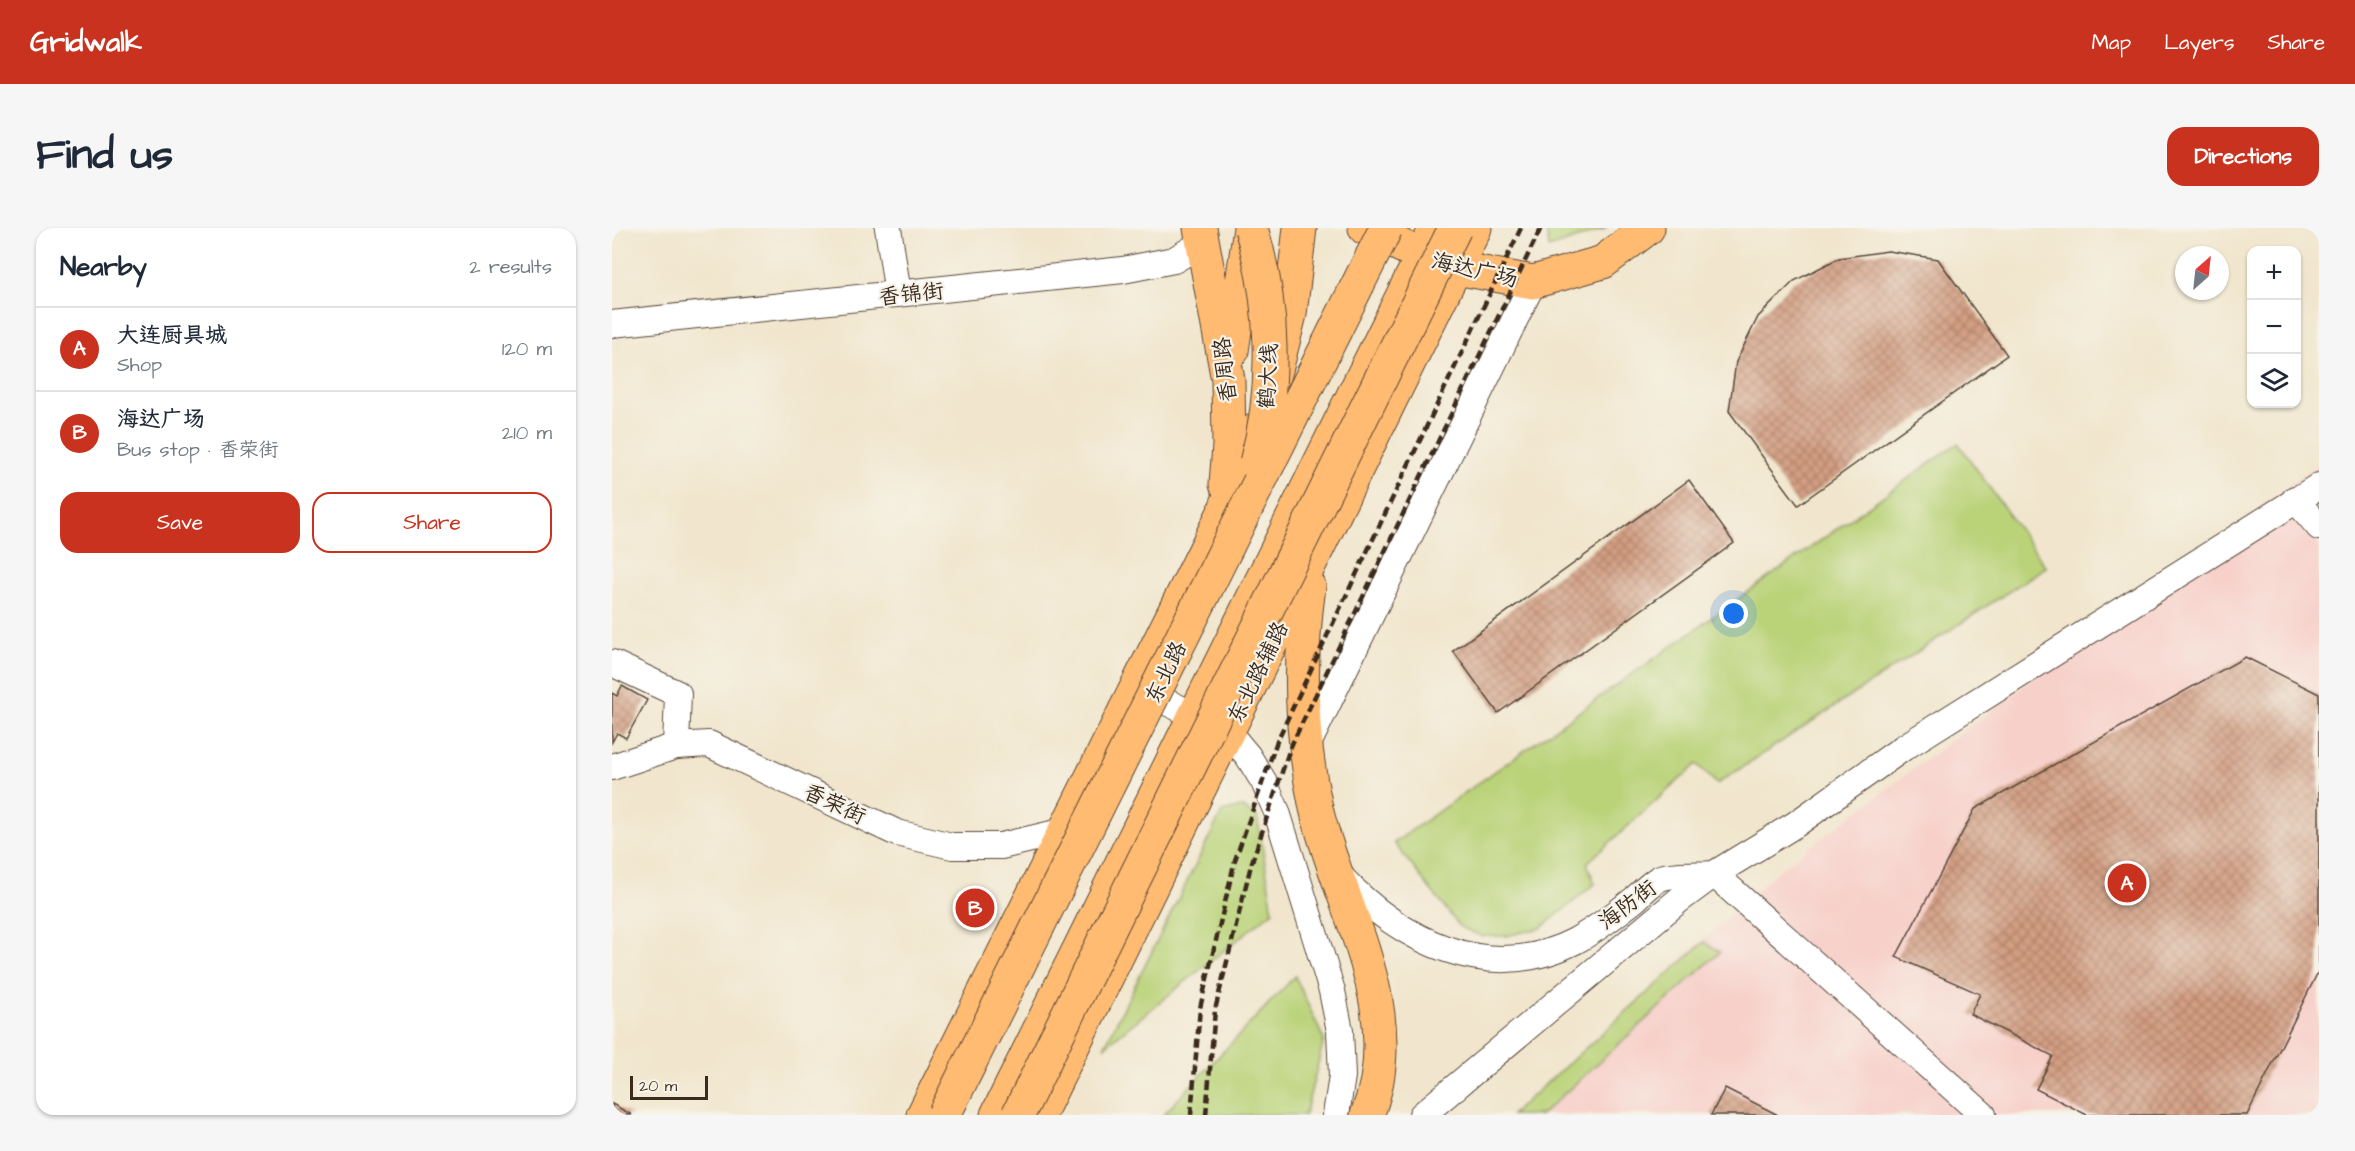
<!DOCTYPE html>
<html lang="en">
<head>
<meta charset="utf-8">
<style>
	body { margin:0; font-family:"Architects Daughter","LXGW WenKai TC",sans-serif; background:#f6f6f7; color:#1f2937 }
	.controls { position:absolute; right:18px; top:18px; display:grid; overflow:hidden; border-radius:12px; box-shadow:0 2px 4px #0004 }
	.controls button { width:54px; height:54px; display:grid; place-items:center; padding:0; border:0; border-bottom:2px solid #e0e1e3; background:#fff; color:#1f2937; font:30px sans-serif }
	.compass { position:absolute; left:1563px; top:18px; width:54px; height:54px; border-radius:50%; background:#fff; box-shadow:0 2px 4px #0004; rotate:27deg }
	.scale { position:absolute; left:18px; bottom:15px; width:78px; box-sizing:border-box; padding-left:6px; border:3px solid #3b2a1e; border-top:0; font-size:16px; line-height:21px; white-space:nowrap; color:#3b2a1e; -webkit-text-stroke:4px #f7f3e8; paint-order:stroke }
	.you { position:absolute; left:1122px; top:386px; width:21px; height:21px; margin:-15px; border:4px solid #fff; border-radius:50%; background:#1a73e8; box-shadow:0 0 0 9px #1a73e833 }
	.badge { display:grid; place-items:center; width:39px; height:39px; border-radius:50%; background:#c8321e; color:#fff; font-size:20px; font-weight:700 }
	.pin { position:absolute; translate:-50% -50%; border:3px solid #fff; box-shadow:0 2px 6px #0006 }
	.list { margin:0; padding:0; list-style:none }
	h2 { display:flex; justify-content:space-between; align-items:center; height:78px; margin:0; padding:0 24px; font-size:26px }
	h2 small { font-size:20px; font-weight:400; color:#747a83 }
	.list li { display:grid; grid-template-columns:39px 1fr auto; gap:18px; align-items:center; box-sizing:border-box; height:84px; padding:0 24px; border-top:2px solid #e0e1e3 }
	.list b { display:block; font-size:22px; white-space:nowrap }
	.list p { margin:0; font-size:20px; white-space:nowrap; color:#747a83 }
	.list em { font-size:20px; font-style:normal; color:#747a83 }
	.actions { display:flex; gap:12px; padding:18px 24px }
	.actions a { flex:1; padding:14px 0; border:2px solid #c8321e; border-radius:18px; text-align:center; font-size:21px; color:#c8321e }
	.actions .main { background:#c8321e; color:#fff }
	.icon { flex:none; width:33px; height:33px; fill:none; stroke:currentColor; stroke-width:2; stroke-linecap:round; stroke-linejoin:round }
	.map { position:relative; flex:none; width:1707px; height:887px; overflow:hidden; border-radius:18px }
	header { display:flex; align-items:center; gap:36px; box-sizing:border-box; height:84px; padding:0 30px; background:#c8321e; color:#fff }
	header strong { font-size:28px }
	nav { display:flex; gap:33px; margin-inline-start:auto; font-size:21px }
	.intro { display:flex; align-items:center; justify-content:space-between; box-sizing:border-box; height:144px; padding:0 36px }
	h1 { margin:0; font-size:42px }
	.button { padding:15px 27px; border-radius:18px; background:#c8321e; color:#fff; font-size:21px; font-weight:700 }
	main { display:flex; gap:36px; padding:0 36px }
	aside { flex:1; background:#fff; border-radius:18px; box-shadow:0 2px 4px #0004 }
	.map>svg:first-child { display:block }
</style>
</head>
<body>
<header>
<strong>Gridwalk</strong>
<nav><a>Map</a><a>Layers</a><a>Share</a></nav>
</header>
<div class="intro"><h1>Find us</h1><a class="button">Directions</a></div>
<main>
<aside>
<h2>Nearby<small>2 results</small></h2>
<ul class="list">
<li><span class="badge">A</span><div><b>大连厨具城</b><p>Shop</p></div><em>120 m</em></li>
<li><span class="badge">B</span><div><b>海达广场</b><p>Bus stop · 香荣街</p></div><em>210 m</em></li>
</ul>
<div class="actions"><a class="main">Save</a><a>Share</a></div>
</aside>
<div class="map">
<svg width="1707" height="887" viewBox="0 0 1707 887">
	<defs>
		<pattern id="building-cross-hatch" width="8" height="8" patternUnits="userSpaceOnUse" patternTransform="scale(1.5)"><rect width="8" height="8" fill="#d39e82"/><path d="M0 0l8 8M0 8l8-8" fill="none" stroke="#ac816a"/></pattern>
	</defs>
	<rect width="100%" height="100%" fill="#f7f3e8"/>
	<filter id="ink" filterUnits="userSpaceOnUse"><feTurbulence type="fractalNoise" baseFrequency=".0167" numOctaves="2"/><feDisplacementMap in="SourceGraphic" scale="12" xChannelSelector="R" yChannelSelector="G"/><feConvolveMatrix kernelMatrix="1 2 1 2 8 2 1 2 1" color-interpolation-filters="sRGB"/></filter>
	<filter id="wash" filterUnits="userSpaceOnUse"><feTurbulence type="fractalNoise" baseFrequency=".008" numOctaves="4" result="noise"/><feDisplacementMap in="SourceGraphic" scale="24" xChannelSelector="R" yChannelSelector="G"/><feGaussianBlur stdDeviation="1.35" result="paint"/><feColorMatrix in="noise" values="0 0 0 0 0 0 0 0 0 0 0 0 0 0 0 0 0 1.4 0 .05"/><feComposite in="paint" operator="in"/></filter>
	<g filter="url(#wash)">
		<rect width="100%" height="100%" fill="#f1e6cd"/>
		<path fill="#f7d0ca" d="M1707 235V887H902L1166 643Z"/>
		<g fill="#bad379" stroke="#7a7e4c" stroke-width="1.5">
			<path d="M934 0H995L937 20Z"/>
			<path d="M1346 215 1434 339 1105 556 1085 536 975 635 983 656 929 700 894 708H869L848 699 782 615Z"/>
			<path d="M629 579 645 588 661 683 492 819 610 584Z"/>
			<path d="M1092 714 1108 724 929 887H899Z"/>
			<path d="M683 748 712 812 693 887H551Z"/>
		</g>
		<g id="blocks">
			<g fill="url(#building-cross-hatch)">
				<path d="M1276 23 1326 31 1395 127 1186 277 1117 183 1124 134 1146 89 1182 53 1227 30Z"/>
				<path d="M1077 252 1122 315 886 485 841 423Z"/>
				<path d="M1633 429 1707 466V742L1635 887H1475L1424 861 1441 828 1358 786 1368 766 1284 729 1363 581Z"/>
				<path d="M10 458 35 472 14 510 5 505 0 514V465L5 468Z"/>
				<path d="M1113 860 1166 887H1099Z"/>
				<path d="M0 876 20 887H0Z"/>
			</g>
		</g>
	</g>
	<g filter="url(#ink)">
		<use href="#blocks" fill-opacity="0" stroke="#564638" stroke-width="1.5"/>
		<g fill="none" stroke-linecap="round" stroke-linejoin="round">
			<defs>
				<g id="minor">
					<path d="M276 0 286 66"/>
					<path d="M0 96 511 42 562 32 592 14"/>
					<path d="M1683 271 1707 299"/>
					<path d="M0 435 66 466 64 518"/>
					<path d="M526 460 616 504 636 528 652 554 665 584 720 763 728 803 730 848 724 887"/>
					<path d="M695 518 921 54"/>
					<path d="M0 539 64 518 97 516 285 605 340 618H389L453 603"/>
					<path d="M1102 646 1371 887"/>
					<path d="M727 647C787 712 876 758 963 713 985 701 1004 686 1023 671 1030 664 1039 655 1048 650 1056 646 1091 647 1102 646"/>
					<path d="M810 887 1067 672 1102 646 1184 596 1291 520 1707 258"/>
				</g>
				<g id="major">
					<path d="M588 0 616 152 617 218 614 256"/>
					<path d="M753 0 810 28 844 40 921 54 991 34 1036 0"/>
					<path d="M620 123 638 0"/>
					<path d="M663 146 678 86 688 0"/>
					<path d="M697 358C687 431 688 507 704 580 727 679 797 783 755 887"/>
					<path d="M311 887 611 286 645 201"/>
					<path d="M385 887 824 0"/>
					<path d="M427 887 863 0"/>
				</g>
			</defs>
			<use href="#minor" stroke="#564638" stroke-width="28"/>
			<use href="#major" stroke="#564638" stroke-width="35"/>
			<use href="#minor" stroke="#fff" stroke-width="26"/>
			<use href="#major" stroke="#ffbb71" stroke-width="33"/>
			<g stroke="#3b2a1e" stroke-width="4.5" stroke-dasharray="9 4.5" stroke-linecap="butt">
				<path d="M579 887 588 780 623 632 665 513 909 0"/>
				<path d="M594 887 603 782 639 637 678 520 929 0"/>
			</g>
			<defs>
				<g id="highway-bridge">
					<path d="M639 0C662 75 665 159 644 235"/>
					<path d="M332 887 774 0"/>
					<path d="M406 887 843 0"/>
				</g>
			</defs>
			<use href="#highway-bridge" stroke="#564638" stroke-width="35" stroke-linecap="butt"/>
			<use href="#highway-bridge" stroke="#ffbb71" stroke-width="33"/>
		</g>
	</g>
	<g text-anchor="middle" stroke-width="4.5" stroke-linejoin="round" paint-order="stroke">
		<g font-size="22" fill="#3b2a1e" stroke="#f7f3e8">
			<text transform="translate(863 41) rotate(13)" y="8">海达广场</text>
			<text transform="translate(299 65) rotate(-6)" y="8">香锦街</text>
			<text transform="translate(612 142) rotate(-96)" y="8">香周路</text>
			<text transform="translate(655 148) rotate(-87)" y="8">鹤大线</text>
			<text transform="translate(553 444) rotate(-64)" y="8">东北路</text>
			<text transform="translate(645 444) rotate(-64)" y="8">东北路辅路</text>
			<text transform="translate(223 575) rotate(25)" y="8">香荣街</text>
			<text transform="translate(1015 676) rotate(-37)" y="8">海防街</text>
		</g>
	</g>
</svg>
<div class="controls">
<button>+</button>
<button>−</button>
<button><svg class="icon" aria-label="layers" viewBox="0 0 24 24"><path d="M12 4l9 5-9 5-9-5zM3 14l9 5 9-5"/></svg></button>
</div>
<svg class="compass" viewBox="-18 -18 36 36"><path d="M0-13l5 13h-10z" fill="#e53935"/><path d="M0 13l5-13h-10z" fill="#747a83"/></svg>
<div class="scale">20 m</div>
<div class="you"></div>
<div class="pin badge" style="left:1515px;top:655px">A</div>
<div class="pin badge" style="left:363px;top:680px">B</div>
</div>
</main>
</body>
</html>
